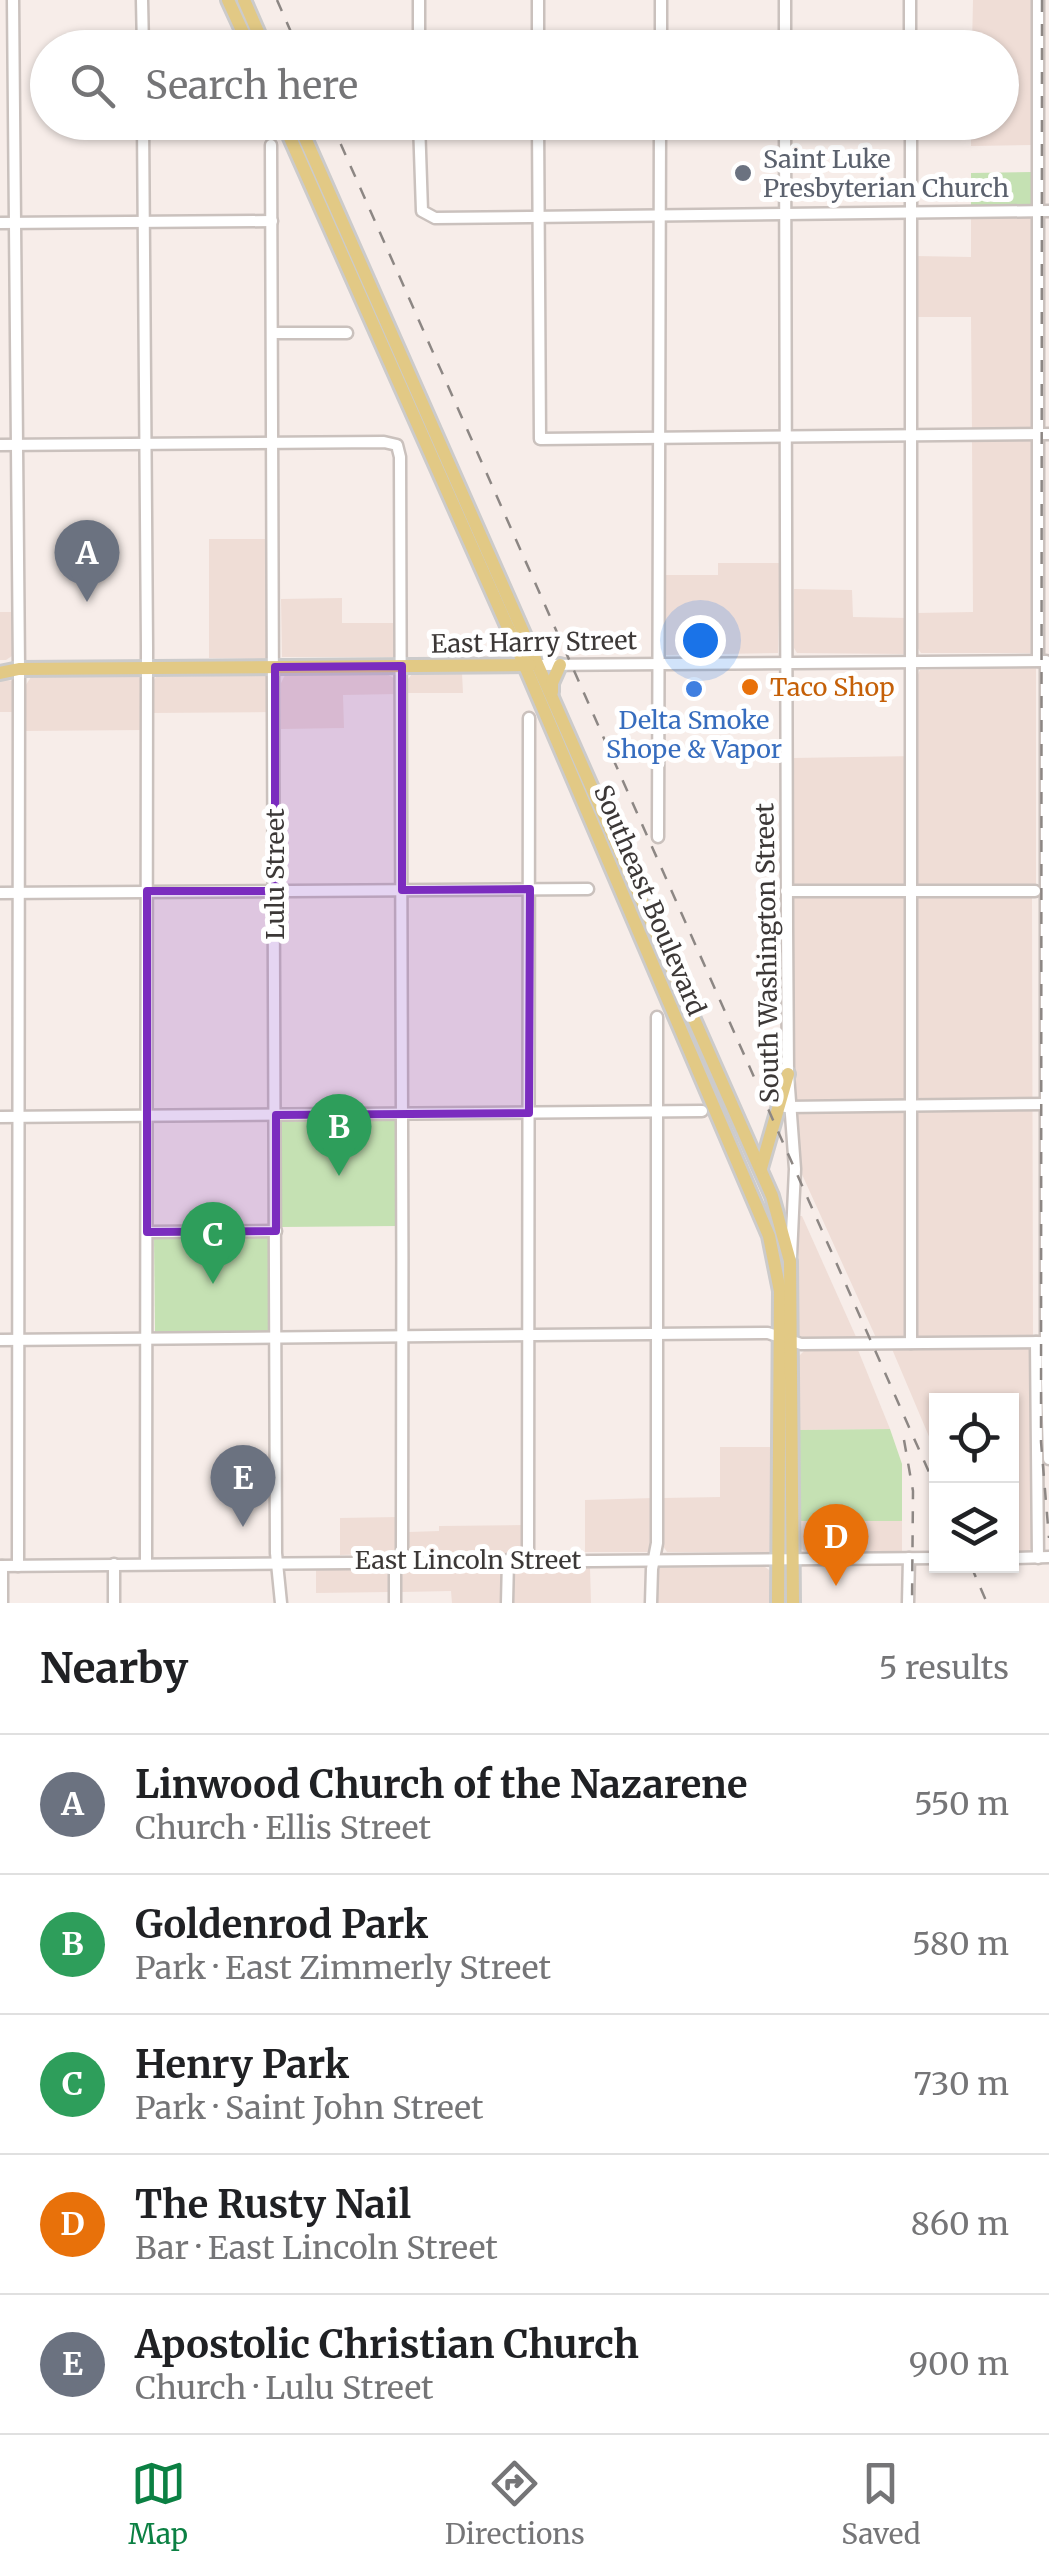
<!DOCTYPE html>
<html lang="en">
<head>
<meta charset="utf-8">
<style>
	body { margin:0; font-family:Merriweather,serif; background:#f2f2f2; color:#202124 }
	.controls { position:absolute; right:30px; bottom:30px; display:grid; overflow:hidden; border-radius:0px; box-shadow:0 2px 8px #0004 }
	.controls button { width:90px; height:90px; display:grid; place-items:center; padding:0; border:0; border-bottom:2px solid #e0e0e0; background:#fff; color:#202124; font:50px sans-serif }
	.you { position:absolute; left:700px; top:640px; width:35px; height:35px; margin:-25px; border:8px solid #fff; border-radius:50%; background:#1a73e8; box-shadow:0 0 0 15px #1a73e833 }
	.badge { display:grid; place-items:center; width:65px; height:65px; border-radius:50%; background:#0b8043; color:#fff; font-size:32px; font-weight:700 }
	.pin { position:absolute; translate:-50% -82px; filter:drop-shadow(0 2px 5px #0008) }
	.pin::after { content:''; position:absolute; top:52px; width:35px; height:30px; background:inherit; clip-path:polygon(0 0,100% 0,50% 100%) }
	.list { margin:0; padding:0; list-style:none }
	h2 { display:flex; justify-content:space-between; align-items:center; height:130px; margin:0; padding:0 40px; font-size:42px }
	h2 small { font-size:32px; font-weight:400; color:#757577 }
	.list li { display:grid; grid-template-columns:65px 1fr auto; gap:30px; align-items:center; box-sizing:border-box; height:140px; padding:0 40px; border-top:2px solid #e0e0e0 }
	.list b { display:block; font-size:38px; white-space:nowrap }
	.list p { margin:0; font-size:32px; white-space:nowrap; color:#757577 }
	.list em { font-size:32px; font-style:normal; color:#757577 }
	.icon { flex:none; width:55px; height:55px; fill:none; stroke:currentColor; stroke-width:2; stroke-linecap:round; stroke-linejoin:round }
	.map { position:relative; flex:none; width:1049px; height:1603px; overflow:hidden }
	.search { position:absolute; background:#fff; box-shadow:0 2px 8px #0004; left:30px; right:30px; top:30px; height:110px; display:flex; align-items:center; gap:25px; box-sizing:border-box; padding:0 35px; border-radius:55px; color:#757577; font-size:38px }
	.sheet { height:830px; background:#fff }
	nav { display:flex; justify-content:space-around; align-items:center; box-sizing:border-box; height:140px; border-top:2px solid #e0e0e0; background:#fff; font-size:28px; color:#757577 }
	nav a { display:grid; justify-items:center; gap:5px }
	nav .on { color:#0b8043 }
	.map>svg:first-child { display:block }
</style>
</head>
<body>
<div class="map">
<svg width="1049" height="1603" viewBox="0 0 1049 1603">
	<rect width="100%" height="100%" fill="#f7ede9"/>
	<g fill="#efddd6">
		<path d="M973 0H1034L1032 145 971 146V123L1002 122V48L972 47Z"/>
		<path d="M1033 216 1031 430 972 431 971 317H916V256L971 257V217Z"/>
		<path d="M972 440H1032L1033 653H921L917 647V613L973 612Z"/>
		<path d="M209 539H270L269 657 267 659 209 658Z"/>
		<path d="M718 563H780L778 653 666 655V575H718Z"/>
		<path d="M794 589 852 590 853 617 908 618 905 654 797 653 794 648Z"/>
		<path d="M342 598V623H396V657H282L281 599Z"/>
		<path d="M0 612H14L15 654 6 660H0Z"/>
		<path d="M1036 668V886L1032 896 1033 1337 877 1340 800 1170 792 1074 793 758 917 756V677L920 670Z"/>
		<path d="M413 673H462L463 693H407L408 679Z"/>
		<path d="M387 674 397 680 398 694 343 695 344 728 281 729V683L285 675Z"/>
		<path d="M265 675 270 678 271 712 151 713 152 683 156 677Z"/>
		<path d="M31 677H139L142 683 143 730 24 731V688Z"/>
		<path d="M0 679 13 681 15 712H0Z"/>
		<path d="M798 1216H802L857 1339 805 1340 799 1336Z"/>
		<path d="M1031 1348 1034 1546 1028 1551H1012V1400H936V1453L892 1349Z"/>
		<path d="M806 1349 858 1350 890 1429 798 1430 797 1358Z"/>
		<path d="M720 1447H774L772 1549 769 1552H667L663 1546 664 1498 720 1497Z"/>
		<path d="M654 1498 649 1552H585V1500Z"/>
		<path d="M398 1517V1546L392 1553 340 1555V1518Z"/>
		<path d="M797 1521H902V1551L807 1552 799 1548Z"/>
		<path d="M524 1525V1542L517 1554 414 1553 409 1547V1532L439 1531V1526Z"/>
		<path d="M765 1567 772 1572 774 1603H657V1571L660 1568Z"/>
		<path d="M499 1568 504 1573V1603H452L451 1591 402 1592V1575L406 1569Z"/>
		<path d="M590 1568 591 1603H514L513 1577 516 1569Z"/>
		<path d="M383 1569 389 1573V1592L316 1593V1570Z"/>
	</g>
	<g fill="#c5e1b3">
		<path d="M1032 172V207H971V173Z"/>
		<path d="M395 1120 398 1226 281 1227 282 1122Z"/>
		<path d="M154 1237H271V1332L155 1333Z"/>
		<path d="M890 1429 902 1464V1521H798V1430Z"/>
	</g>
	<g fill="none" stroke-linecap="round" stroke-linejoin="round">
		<defs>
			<g id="minor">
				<path d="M13 0 19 669 18 1566"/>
				<path d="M142 0 143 48"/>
				<path d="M419 0V48"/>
				<path d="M538 0V48"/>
				<path d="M785 0V48"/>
				<path d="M910 0V48"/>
				<path d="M661 48V0"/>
				<path d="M143 122 147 647 146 1563"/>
				<path d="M419 122 422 211 435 218 1049 211"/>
				<path d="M538 122 540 439 1049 434"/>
				<path d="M785 122 787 927 788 1074 795 1169 791 1256"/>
				<path d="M271 145 276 1553 281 1603"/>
				<path d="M0 223 272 221"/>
				<path d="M274 333H347"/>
				<path d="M0 445 384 442 397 445 400 457C402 822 403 1187 402 1552L395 1570V1603"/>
				<path d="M1038 661V0"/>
				<path d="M1046 661V1342L1049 1459"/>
				<path d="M538 665 1043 661"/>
				<path d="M658 837 660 122"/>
				<path d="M786 891H1035"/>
				<path d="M0 893 588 889"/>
				<path d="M785 1107 1048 1104"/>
				<path d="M0 1117 702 1111"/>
				<path d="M147 1232 276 1231"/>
				<path d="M0 1340 768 1333 801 1344 1049 1342"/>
				<path d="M1036 1342 1038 1558"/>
				<path d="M911 1343V122"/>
				<path d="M1012 1558 1049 1557"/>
				<path d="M528 1560 529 718"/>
				<path d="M0 1566 936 1558"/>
				<path d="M2 1603V1566"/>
				<path d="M114 1603V1564"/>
				<path d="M507 1603 508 1560"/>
				<path d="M651 1603 652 1569 657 1543V1017"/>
				<path d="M908 1603 909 1558"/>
			</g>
			<g id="major">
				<path d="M228 0 250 48"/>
				<path d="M244 0 265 48"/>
				<path d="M283 122 525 666 769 1236 780 1291 778 1603"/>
				<path d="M298 122 772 1196 790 1261 793 1603"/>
				<path d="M0 673 19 669 530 665"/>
				<path d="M552 692V683L560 665"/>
				<path d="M761 1168 788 1074"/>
			</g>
		</defs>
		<use href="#minor" stroke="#cac1bd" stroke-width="15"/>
		<use href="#major" stroke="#cccbcb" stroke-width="18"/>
		<use href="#minor" stroke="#fff" stroke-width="10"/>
		<use href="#major" stroke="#e2c985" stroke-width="12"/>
		<g stroke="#8d8784" stroke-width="2.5" stroke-dasharray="12 12" stroke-linecap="butt">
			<path d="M277 0 298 48"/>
			<path d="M1042 0 1041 1442 1049 1538"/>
			<path d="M331 122 936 1488"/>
			<path d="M904 1440 913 1491 912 1603"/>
			<path d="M971 1566 987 1603"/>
		</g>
	</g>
	<path fill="#7b2cbf" fill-opacity="0.2" stroke="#7b2cbf" stroke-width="8" stroke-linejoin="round" d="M402 666V890L530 889 529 1113 276 1115V1231L147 1232V891H275V667Z"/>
	<circle fill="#6b7280" stroke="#fff" stroke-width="4" cx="743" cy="173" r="10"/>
	<circle fill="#e8710a" stroke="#fff" stroke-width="4" cx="750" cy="687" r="10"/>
	<circle fill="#3f7fe0" stroke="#fff" stroke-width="4" cx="694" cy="689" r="10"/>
	<g text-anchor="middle" stroke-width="10" stroke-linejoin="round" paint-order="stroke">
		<g font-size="25" fill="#5b616d" stroke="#fff" text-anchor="start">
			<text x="763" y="168">Saint Luke<tspan x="763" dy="29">Presbyterian Church</tspan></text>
		</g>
		<g font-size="25" fill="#3c3837" stroke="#fff">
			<text transform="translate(534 642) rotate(-1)" y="9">East Harry Street</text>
			<text transform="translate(275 874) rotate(-90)" y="9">Lulu Street</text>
			<text transform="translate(650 900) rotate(67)" y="9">Southeast Boulevard</text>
			<text transform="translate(767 953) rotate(-91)" y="9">South Washington Street</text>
			<text x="468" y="1569">East Lincoln Street</text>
		</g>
		<g font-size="25" fill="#c56008" stroke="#fff" text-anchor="start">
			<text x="770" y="696">Taco Shop</text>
		</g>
		<g font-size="25" fill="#366cbe" stroke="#fff">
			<text x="694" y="729">Delta Smoke<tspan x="694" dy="29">Shope &amp; Vapor</tspan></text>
		</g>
	</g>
</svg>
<div class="controls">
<button><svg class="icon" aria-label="locate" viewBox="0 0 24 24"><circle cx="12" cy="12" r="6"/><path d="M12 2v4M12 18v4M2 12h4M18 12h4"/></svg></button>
<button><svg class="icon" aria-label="layers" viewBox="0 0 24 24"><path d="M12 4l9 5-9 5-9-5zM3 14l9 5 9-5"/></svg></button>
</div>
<div class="you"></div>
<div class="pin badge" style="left:87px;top:602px;background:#6b7280">A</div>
<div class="pin badge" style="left:339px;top:1176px;background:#2e9e5b">B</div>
<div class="pin badge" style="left:213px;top:1284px;background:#2e9e5b">C</div>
<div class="pin badge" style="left:836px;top:1586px;background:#e8710a">D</div>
<div class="pin badge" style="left:243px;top:1527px;background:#6b7280">E</div>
<div class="search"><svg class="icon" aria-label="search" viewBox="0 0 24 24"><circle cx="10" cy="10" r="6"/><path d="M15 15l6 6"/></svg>Search here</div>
</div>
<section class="sheet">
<h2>Nearby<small>5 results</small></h2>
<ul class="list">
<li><span class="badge" style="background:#6b7280">A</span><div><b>Linwood Church of the Nazarene</b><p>Church · Ellis Street</p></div><em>550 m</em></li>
<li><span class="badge" style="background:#2e9e5b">B</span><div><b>Goldenrod Park</b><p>Park · East Zimmerly Street</p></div><em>580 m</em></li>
<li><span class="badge" style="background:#2e9e5b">C</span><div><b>Henry Park</b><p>Park · Saint John Street</p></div><em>730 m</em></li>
<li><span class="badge" style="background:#e8710a">D</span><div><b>The Rusty Nail</b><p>Bar · East Lincoln Street</p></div><em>860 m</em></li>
<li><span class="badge" style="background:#6b7280">E</span><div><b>Apostolic Christian Church</b><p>Church · Lulu Street</p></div><em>900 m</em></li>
</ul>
</section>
<nav>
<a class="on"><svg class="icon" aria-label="map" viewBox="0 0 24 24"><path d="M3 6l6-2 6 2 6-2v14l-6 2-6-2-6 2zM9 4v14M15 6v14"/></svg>Map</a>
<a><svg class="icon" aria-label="directions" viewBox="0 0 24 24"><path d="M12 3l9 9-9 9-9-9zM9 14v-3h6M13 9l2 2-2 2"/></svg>Directions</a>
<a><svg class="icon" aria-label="saved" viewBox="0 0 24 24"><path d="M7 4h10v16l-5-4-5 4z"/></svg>Saved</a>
</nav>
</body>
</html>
